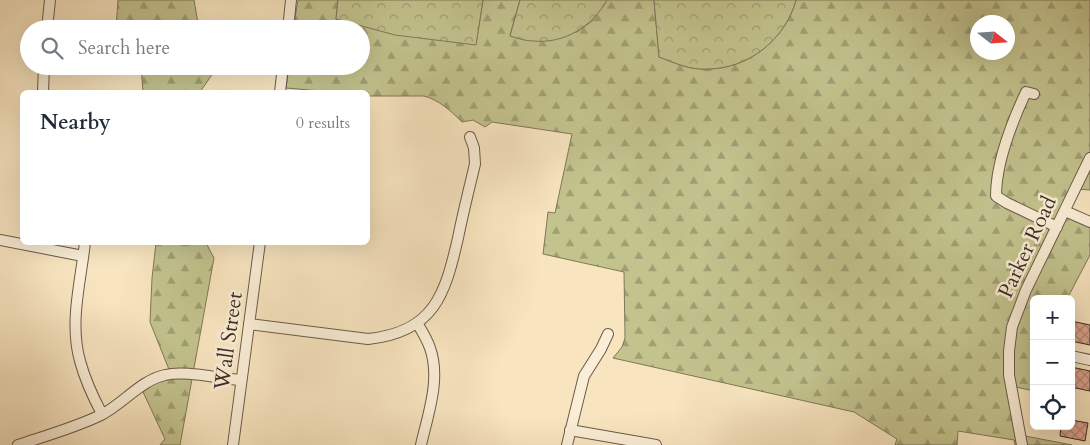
<!DOCTYPE html>
<html lang="en">
<head>
<meta charset="utf-8">
<style>
	body { margin:0; font-family:Cardo,serif; background:#f6f6f7; color:#1f2937 }
	.controls { position:absolute; right:15px; bottom:15px; display:grid; overflow:hidden; border-radius:8px; box-shadow:0 5px 20px #0002 }
	.controls button { width:45px; height:45px; display:grid; place-items:center; padding:0; border:0; border-bottom:1px solid #e0e1e3; background:#fff; color:#1f2937; font:25px sans-serif }
	.compass { position:absolute; left:970px; top:15px; width:45px; height:45px; border-radius:50%; background:#fff; box-shadow:0 5px 20px #0002; rotate:107deg }
	.list { margin:0; padding:0; list-style:none }
	h2 { display:flex; justify-content:space-between; align-items:center; height:65px; margin:0; padding:0 20px; font-size:21px }
	h2 small { font-size:16px; font-weight:400; color:#747a83 }
	.icon { flex:none; width:28px; height:28px; fill:none; stroke:currentColor; stroke-width:2; stroke-linecap:round; stroke-linejoin:round }
	.map { position:relative; flex:none; width:1090px; height:445px; overflow:hidden }
	.search { position:absolute; background:#fff; box-shadow:0 5px 20px #0002; left:20px; top:20px; width:350px; height:55px; display:flex; align-items:center; gap:12px; box-sizing:border-box; padding:0 18px; border-radius:28px; color:#747a83; font-size:19px }
	.panel { position:absolute; background:#fff; box-shadow:0 5px 20px #0002; left:20px; top:90px; width:350px; height:155px; border-radius:8px }
	.map>svg:first-child { display:block }
</style>
</head>
<body>
<div class="map">
<svg width="1090" height="445" viewBox="0 0 1090 445">
	<defs>
		<pattern id="forest-firs" width="22" height="20" patternUnits="userSpaceOnUse" patternTransform="scale(1.25)"><rect width="22" height="20" fill="#c3c38e"/><path d="M5 1l3.5 6h-7zM16 11l3.5 6h-7z" fill="#a09f74"/></pattern>
		<pattern id="park-crowns" width="20" height="18" patternUnits="userSpaceOnUse" patternTransform="scale(1.25)"><rect width="20" height="18" fill="#c3c38e"/><path d="M2 6a3 3 0 1 1 6 0M12 15a3 3 0 1 1 6 0" fill="none" stroke="#a09f74"/></pattern>
		<pattern id="building-cross-hatch" width="8" height="8" patternUnits="userSpaceOnUse" patternTransform="scale(1.25)"><rect width="8" height="8" fill="#e1a790"/><path d="M0 0l8 8M0 8l8-8" fill="none" stroke="#b88875"/></pattern>
	</defs>
	<rect width="100%" height="100%" fill="#f8e5c0"/>
	<filter id="stains"><feTurbulence type="fractalNoise" baseFrequency=".004" numOctaves="4"/><feColorMatrix values="0 0 0 0 .2 0 0 0 0 .09 0 0 0 0 .02 0 0 0 .5 -.17"/></filter>
	<radialGradient id="worn" r=".72"><stop offset=".6" stop-color="#630" stop-opacity="0"/><stop offset="1" stop-color="#630" stop-opacity=".3"/></radialGradient>
	<g fill="url(#forest-firs)" stroke="#807859" fill-rule="evenodd">
		<path d="M118 0H194L199 29H116Z"/>
		<path d="M298 0H338L336 19 476 44 483 0H520L510 35 577 32 592 21 607 0H654L659 57C675 63 690 70 707 69 748 69 785 40 796 0H1090V190L1076 189 1065 210 1090 222V255L1067 299H1034V391L1011 386 1020 435 1072 445H1015L1014 440 958 431 957 445H895L897 439 854 412 613 358 622 347 625 338 624 272 543 254 548 212 555 213 572 134 492 122 485 127 473 120 462 122C451 111 439 100 424 96H369L368 92H333L286 88 289 66H361V29H293ZM978 22H1008V52H978Z"/>
		<path d="M141 66H218L200 92H142H143Z"/>
		<path d="M156 243H206L214 258 180 445H160L165 439 143 392 170 372 150 322 152 278Z"/>
	</g>
	<g fill="url(#park-crowns)" stroke="#807859">
		<path d="M338 0H483L476 45 395 35 336 19Z"/>
		<path d="M520 0H607C592 27 564 44 533 41 525 41 517 38 510 36Z"/>
		<path d="M654 0H796C785 40 748 69 707 69 690 70 675 63 659 57Z"/>
	</g>
	<g fill="url(#building-cross-hatch)" stroke="#3c2d24">
		<path d="M1071 321 1090 325V345L1071 341Z"/>
		<path d="M1071 367 1090 371V391L1071 387Z"/>
		<path d="M1071 420 1088 423 1085 441 1060 436 1061 426H1071Z"/>
	</g>
	<g fill="none" stroke-linecap="round" stroke-linejoin="round">
		<defs>
			<g id="minor">
				<path d="M47 29 50 0"/>
				<path d="M288 29 291 0"/>
				<path d="M43 92 44 66"/>
				<path d="M280 92 283 66"/>
				<path d="M1034 94 1026 92C1012 122 996 163 996 196L1007 203 1057 227"/>
				<path d="M1065 211 1090 222"/>
				<path d="M0 240 83 256"/>
				<path d="M85 242C81 281 69 322 80 361 85 380 93 397 102 414"/>
				<path d="M417 323C422 331 427 339 430 348 441 379 428 414 421 445"/>
				<path d="M249 324 368 339C434 332 445 295 458 238 463 213 469 189 475 164L474 148 470 137"/>
				<path d="M1071 356 1090 360"/>
				<path d="M570 430 656 445"/>
				<path d="M18 445C45 436 74 428 101 415 123 404 141 380 165 375 186 370 219 379 241 380"/>
				<path d="M233 445 260 242"/>
				<path d="M567 445 584 376 601 349 608 334"/>
				<path d="M1022 445 1009 375V351L1012 327 1026 290 1090 158"/>
			</g>
		</defs>
		<use href="#minor" stroke="#6b5b4b" stroke-width="12"/>
		<use href="#minor" stroke="#faeed6" stroke-width="10"/>
	</g>
	<g text-anchor="middle" stroke-width="5" stroke-linejoin="round" paint-order="stroke">
		<g font-size="21" fill="#3c2d24" stroke="#faeed6">
			<text transform="translate(1027 247) rotate(-65)" y="7">Parker Road</text>
			<text transform="translate(228 341) rotate(-82)" y="7">Wall Street</text>
		</g>
	</g>
	<rect width="100%" height="100%" filter="url(#stains)"/>
	<rect width="100%" height="100%" fill="url(#worn)"/>
</svg>
<div class="controls">
<button>+</button>
<button>−</button>
<button><svg class="icon" aria-label="locate" viewBox="0 0 24 24"><circle cx="12" cy="12" r="6"/><path d="M12 2v4M12 18v4M2 12h4M18 12h4"/></svg></button>
</div>
<svg class="compass" viewBox="-18 -18 36 36"><path d="M0-13l5 13h-10z" fill="#e53935"/><path d="M0 13l5-13h-10z" fill="#747a83"/></svg>
<div class="search"><svg class="icon" aria-label="search" viewBox="0 0 24 24"><circle cx="10" cy="10" r="6"/><path d="M15 15l6 6"/></svg>Search here</div>
<section class="panel">
<h2>Nearby<small>0 results</small></h2>
<ul class="list">
</ul>
</section>
</div>
</body>
</html>
